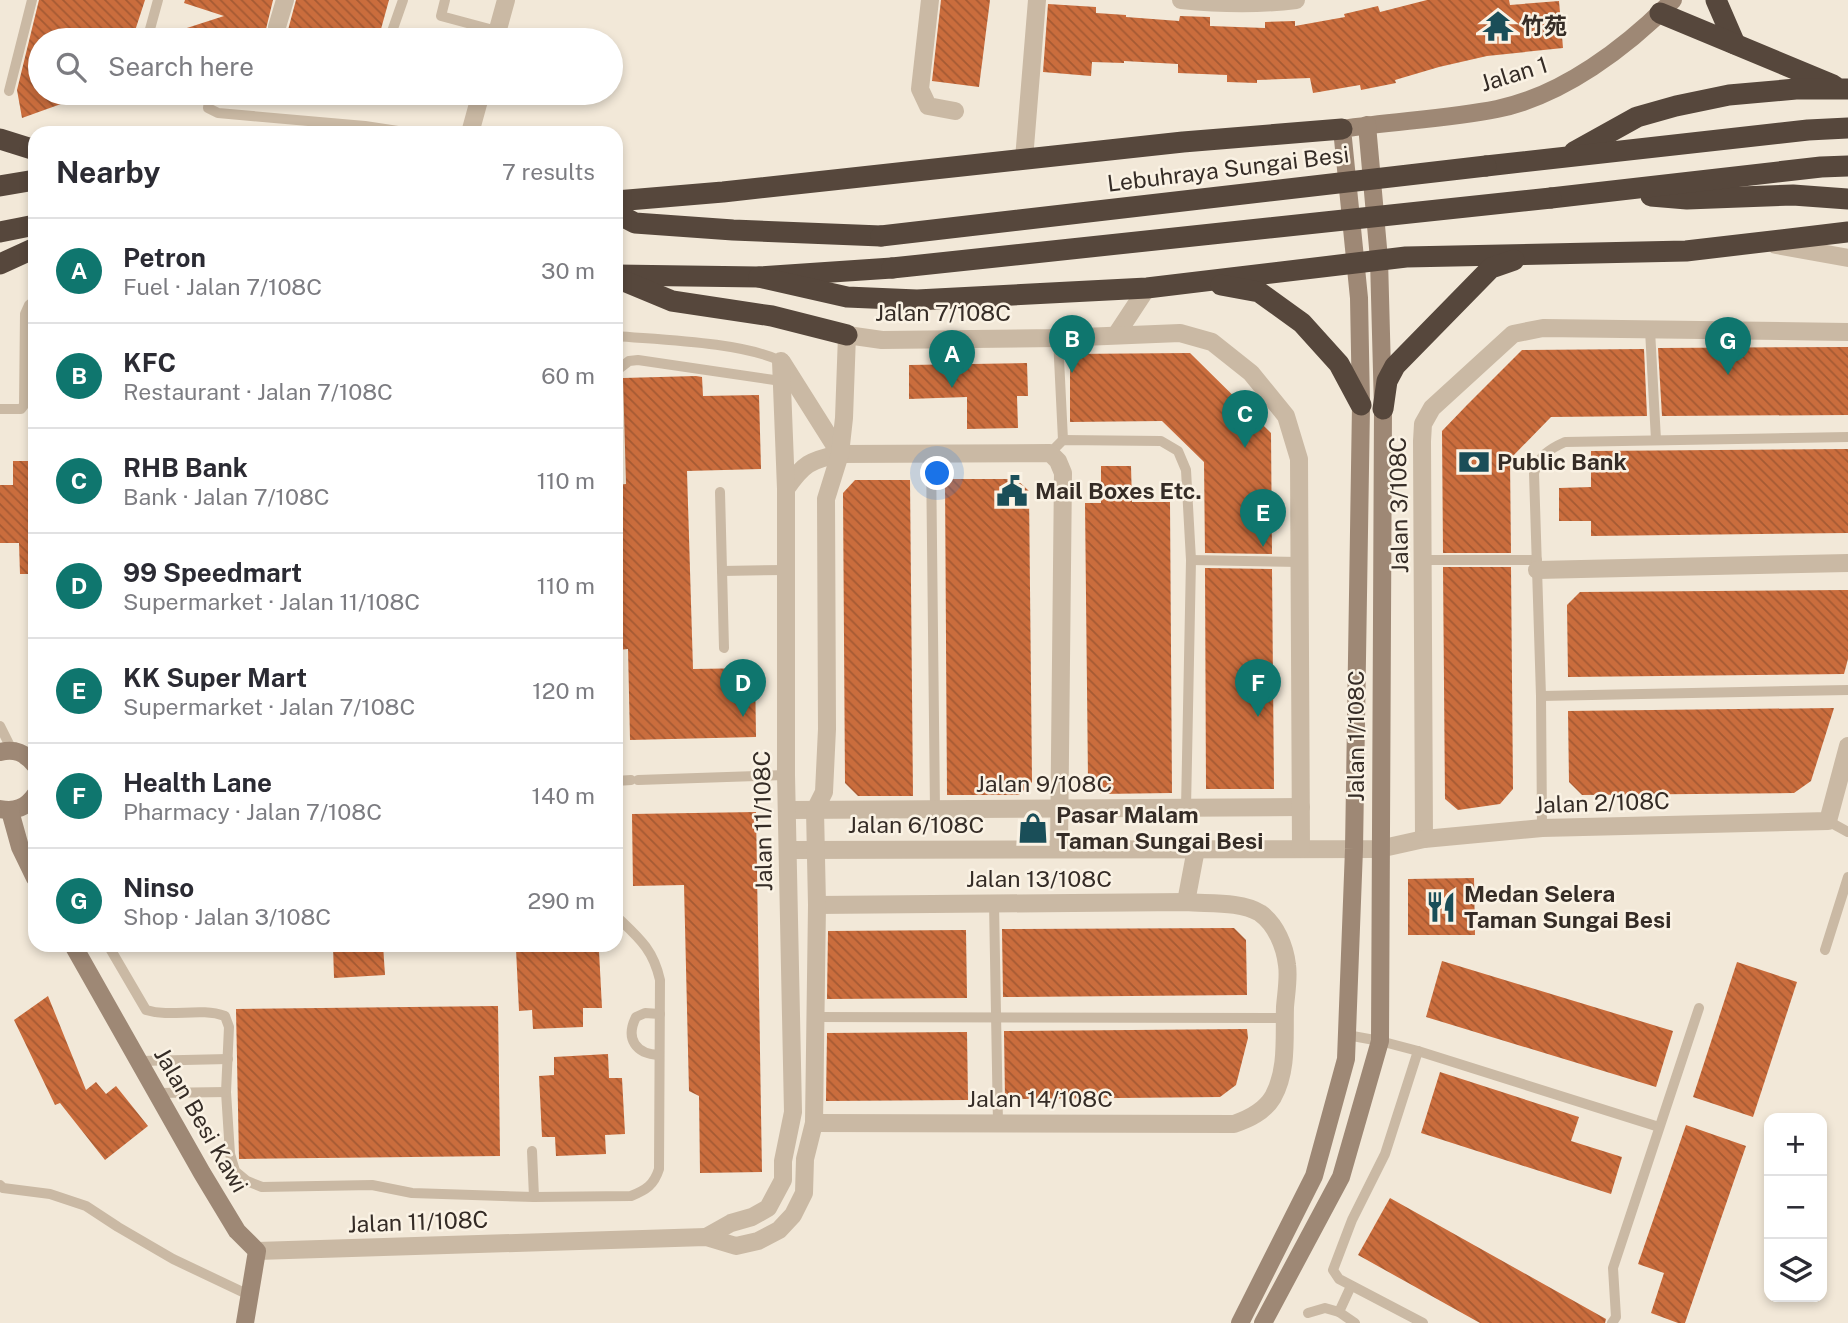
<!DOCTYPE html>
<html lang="en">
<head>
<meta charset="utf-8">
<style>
	body { margin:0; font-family:"Public Sans","Noto Sans SC",sans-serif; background:#f2f2f3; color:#2b2b33 }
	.controls { position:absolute; right:21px; bottom:21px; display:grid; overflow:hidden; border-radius:14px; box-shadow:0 4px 10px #0003 }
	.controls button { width:63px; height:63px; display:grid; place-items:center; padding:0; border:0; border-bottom:2px solid #e1e1e2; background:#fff; color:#2b2b33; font:35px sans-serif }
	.you { position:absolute; left:938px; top:474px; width:24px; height:24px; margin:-18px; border:5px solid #fff; border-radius:50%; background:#1a73e8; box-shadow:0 0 0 10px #1a73e833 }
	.badge { display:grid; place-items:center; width:46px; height:46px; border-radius:50%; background:#0f766e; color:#fff; font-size:23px; font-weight:700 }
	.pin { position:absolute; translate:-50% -58px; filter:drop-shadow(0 2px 4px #0008) }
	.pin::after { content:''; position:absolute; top:37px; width:24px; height:21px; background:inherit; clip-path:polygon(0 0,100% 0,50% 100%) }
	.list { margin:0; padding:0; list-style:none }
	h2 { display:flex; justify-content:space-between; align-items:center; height:91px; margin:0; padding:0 28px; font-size:30px }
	h2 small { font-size:23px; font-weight:400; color:#7c7c81 }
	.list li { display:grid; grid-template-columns:46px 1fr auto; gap:21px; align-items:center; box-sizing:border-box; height:105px; padding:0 28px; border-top:2px solid #e1e1e2 }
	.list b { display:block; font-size:26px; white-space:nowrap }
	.list p { margin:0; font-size:23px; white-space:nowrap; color:#7c7c81 }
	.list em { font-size:23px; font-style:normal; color:#7c7c81 }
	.icon { flex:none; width:38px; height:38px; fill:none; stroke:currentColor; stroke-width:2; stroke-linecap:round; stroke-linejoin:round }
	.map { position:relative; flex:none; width:1848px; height:1323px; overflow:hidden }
	.search { position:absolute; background:#fff; box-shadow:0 4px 10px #0003; left:28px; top:28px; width:595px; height:77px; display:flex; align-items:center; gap:18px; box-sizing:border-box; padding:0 24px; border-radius:38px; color:#7c7c81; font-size:26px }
	.panel { position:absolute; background:#fff; box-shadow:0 4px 10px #0003; left:28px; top:126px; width:595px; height:826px; border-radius:21px }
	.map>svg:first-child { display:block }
</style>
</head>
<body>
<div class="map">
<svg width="1848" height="1323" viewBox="0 0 1848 1323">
	<defs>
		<pattern id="building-back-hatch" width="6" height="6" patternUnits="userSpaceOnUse" patternTransform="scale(1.75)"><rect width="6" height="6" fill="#ca6d3d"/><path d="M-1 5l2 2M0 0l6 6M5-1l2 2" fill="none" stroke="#a55a33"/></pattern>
	</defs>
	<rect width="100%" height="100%" fill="#f2e8d8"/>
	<g fill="url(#building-back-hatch)">
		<path d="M39 0H145L132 40H40V93H85L86 95 22 118 17 90Z"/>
		<path d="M185 0H273L266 29 269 35 279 38 288 30 296 0H389L378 40H160L159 37 224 16 184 3Z"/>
		<path d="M941 0H990L979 87 932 81Z"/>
		<path d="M1427 0H1509L1510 5 1559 1 1563 48 1487 56 1439 67 1395 80 1396 83 1361 90 1360 85 1313 93 1310 78 1257 80V83L1227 82V75L1178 73V64L1124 61V63L1092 62 1091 76 1043 72 1048 4 1096 7V13L1126 15V17L1179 21 1180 16 1210 17V26L1265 28V22L1295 21V26L1345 17 1344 14 1378 6 1380 12Z"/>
		<path d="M1848 347V415L1662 416 1658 348Z"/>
		<path d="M1644 349 1647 416 1551 417 1510 459 1511 553H1443L1442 431 1467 405 1522 350Z"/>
		<path d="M1190 353 1271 433 1272 554 1205 553 1204 462 1162 421 1070 422V354Z"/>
		<path d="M1027 363 1028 396H1017L1018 428 967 429V397L909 399V365Z"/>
		<path d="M696 376 702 377 703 396 759 395 761 469 687 471 693 669 755 668 756 737 630 740 628 649 618 650 616 602V485L626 484 623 378Z"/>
		<path d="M1848 449V533L1591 536V521H1559V488L1591 487V451Z"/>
		<path d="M13 461H35V574H20L19 543H0V485H13Z"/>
		<path d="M1101 466H1131L1132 502H1170L1172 793 1101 794 1088 781 1085 503H1101Z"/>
		<path d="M945 479H1016L1029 491 1032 782 1019 795H947Z"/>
		<path d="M855 480H910L913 796H858L845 783 843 493Z"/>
		<path d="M1443 567H1511L1513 789 1500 804 1458 810 1445 799Z"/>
		<path d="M1205 568 1272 569 1274 789H1206Z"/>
		<path d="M1848 590V659L1844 674 1568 677 1567 605 1580 592Z"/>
		<path d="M1834 708 1811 781 1794 793 1582 795 1569 782 1568 711Z"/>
		<path d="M756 812 762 1172 700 1173 699 1096 689 1091 684 885 633 886 632 814Z"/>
		<path d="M1474 878 1475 935H1408V879Z"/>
		<path d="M1234 928 1246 940 1247 995 1003 997 1002 929Z"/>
		<path d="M966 930 967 998 827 999 828 931Z"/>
		<path d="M333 945H383L385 975 334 978Z"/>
		<path d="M531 945H586V952L599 951 602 1008H583V1027L533 1029 532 1010 519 1011 516 949H531Z"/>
		<path d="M1442 961 1673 1031 1656 1087 1426 1017Z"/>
		<path d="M1737 962 1797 982 1753 1117 1693 1097Z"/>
		<path d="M48 996 86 1090 96 1082 106 1094 116 1086 148 1126 105 1160 60 1103 55 1105 14 1020Z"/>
		<path d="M498 1006 500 1156 239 1159 236 1009Z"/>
		<path d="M1247 1029 1248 1038 1236 1085 1220 1097 1005 1099 1004 1031Z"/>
		<path d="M967 1032 968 1100 826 1101 827 1033Z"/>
		<path d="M608 1054 609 1078H622L625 1134 605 1135 606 1154 556 1156 555 1137H542L539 1076 554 1075V1057Z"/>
		<path d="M1440 1072 1579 1117 1571 1141 1622 1157 1611 1194 1421 1133Z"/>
		<path d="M1686 1125 1746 1146 1685 1323H1678L1651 1313 1664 1273 1638 1264Z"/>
		<path d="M1390 1198 1606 1319 1605 1323H1480L1358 1255Z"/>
	</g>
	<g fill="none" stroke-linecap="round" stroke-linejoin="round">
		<path stroke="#b6a38e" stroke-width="3.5" stroke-dasharray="3.5 3.5" stroke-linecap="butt" d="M248 127V132L262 133"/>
		<g stroke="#cab9a4" stroke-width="10">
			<path d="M445 0 441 16 497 31"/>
			<path d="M147 40 158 0"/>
			<path d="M389 40 403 0"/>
			<path d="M9 91 32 0"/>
			<path d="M210 93 208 108 218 113 365 126 411 133"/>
			<path d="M1650 330 1656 440"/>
			<path d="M616 336C663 340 740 342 781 361"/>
			<path d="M1058 338 1063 440"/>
			<path d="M616 371 629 361 638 360 781 381"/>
			<path d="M0 409H21L24 405 25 314 29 305 35 300"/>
			<path d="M1050 453 1063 440 1161 441 1178 451 1186 470 1191 560 1186 808"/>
			<path d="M931 454 935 810"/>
			<path d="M720 492 724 648"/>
			<path d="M1191 560 1300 562"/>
			<path d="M1424 560H1537"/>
			<path d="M722 571 785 570"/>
			<path d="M1541 696 1848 690"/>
			<path d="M0 726 12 750"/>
			<path d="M638 780 786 775"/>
			<path d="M616 781 631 780"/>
			<path d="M1828 821 1848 832"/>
			<path d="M1542 828 1541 696 1534 473C1539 456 1549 449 1565 442L1848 437"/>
			<path d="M994 903 998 1124"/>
			<path d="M108 945 146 1010C172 1018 199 1007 225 1016L229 1027 226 1092 230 1154 235 1171 247 1181 262 1187 372 1185 412 1193 534 1197 631 1196C646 1190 654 1185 659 1169L660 980C653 949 639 938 616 916"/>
			<path d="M1825 950 1848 877"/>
			<path d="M815 1017 1285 1018"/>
			<path d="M1347 1035 1380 1041 1418 1051 1659 1127"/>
			<path d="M1418 1051 1385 1154 1352 1220 1333 1270 1339 1279 1423 1323"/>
			<path d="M659 1055C636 1054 625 1039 636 1017L645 1013 660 1014"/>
			<path d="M140 1061 228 1059"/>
			<path d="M157 1093 226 1092"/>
			<path d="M532 1151 534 1197"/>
			<path d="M0 1185 3 1188 50 1194 86 1206 118 1227 173 1259 251 1296"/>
			<path d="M1351 1286 1339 1312 1355 1323"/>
			<path d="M1308 1313 1325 1308 1339 1312"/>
			<path d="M1612 1323 1616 1317 1613 1268 1699 1008"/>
		</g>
		<g stroke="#cab9a4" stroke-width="18">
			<path d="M930 0 920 89 928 106 955 111"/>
			<path d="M1181 0C1220 4 1257 5 1296 0"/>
			<path d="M277 27 285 0"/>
			<path d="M495 40 506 0"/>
			<path d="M470 133 481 93"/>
			<path d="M1024 159 1037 0"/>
			<path d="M1776 245 1848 258"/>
			<path d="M1116 335 1147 288"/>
			<path d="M782 362 840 454"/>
			<path d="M786 489C803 464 810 460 840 454L1050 453 1058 461 1063 473 1059 849"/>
			<path d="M1537 570 1848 563"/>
			<path d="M788 810 1301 807"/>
			<path d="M1424 839 1422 441 1423 424 1432 408 1513 334 1543 328 1848 332"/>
			<path d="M788 850 1379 849 1424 839 1542 828 1828 821 1848 746"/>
			<path d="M1186 902 1196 849"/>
			<path d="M814 1123 1234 1124C1249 1119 1264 1112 1273 1097 1288 1070 1284 1037 1285 1007 1286 994 1289 978 1287 965 1285 947 1276 924 1260 913 1241 901 1208 904 1186 902L817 905"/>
			<path d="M706 1237 731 1223 752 1217 768 1208 783 1180V1161L793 1112 786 775V489L781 361"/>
			<path d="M257 1251 706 1237 736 1246 758 1241 779 1230 793 1215 804 1193 805 1159 814 1123 817 905 815 810 824 792 827 729 826 499 840 454 844 418 847 335 882 340 1058 338 1180 333 1212 342 1251 373 1286 416 1299 459 1301 849"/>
		</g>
		<g stroke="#9e8875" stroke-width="18">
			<path d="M0 752C15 748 25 753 35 765"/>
			<path d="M0 809C15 812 26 808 35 795"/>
			<path d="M10 811 20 847 35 878"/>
			<path d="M73 945 202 1173 237 1231 257 1251 245 1323"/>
			<path d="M1240 1323 1314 1176 1346 1059 1354 849 1361 405 1359 298 1342 129C1393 121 1446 119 1497 109 1562 96 1627 47 1673 0"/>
			<path d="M1263 1323 1341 1177 1380 1041 1383 409 1379 259 1367 125"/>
		</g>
		<g stroke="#56473c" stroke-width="21">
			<path d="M1716 0 1735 44"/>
			<path d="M1660 13 1833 85"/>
			<path d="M0 139 35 150"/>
			<path d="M1574 152 1637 117 1676 106 1729 95 1796 89H1848"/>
			<path d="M1486 166 1808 130 1848 128"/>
			<path d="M0 186 35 180"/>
			<path d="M1651 196 1687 199 1793 195 1848 199"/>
			<path d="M1551 198 1821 167 1848 166"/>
			<path d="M616 201 723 192 1183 142 1342 129"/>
			<path d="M616 213 635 223 733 230 881 236"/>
			<path d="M0 232 35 225"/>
			<path d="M0 264 35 248"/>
			<path d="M616 275 759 277 892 268"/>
			<path d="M759 277 847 297 917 300 1147 288 1406 257 1686 251 1848 232"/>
			<path d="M619 279 672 301 772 316 847 335"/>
			<path d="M1221 285 1259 292 1302 323 1339 364 1361 405"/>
			<path d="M1383 409 1387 381 1395 366 1491 268 1514 260"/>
		</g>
		<g stroke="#56473c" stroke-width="21">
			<path d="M881 236 1486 166"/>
			<path d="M892 268 1551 198"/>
		</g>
	</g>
	<defs>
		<symbol id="temple-bare" viewBox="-9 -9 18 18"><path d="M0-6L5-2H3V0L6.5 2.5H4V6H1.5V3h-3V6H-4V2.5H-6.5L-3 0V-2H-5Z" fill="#1a4e58" stroke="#faf2e4" stroke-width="2.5" paint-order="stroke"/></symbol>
		<symbol id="bank-bare" viewBox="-9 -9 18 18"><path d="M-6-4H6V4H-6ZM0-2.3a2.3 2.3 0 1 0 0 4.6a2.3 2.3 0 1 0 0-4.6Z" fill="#1a4e58" stroke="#faf2e4" stroke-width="2.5" paint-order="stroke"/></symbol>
		<symbol id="civic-bare" viewBox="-9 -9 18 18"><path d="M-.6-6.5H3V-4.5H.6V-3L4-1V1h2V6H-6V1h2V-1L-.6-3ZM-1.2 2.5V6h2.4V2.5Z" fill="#1a4e58" stroke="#faf2e4" stroke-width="2.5" paint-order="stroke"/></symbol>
		<symbol id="shop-bare" viewBox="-9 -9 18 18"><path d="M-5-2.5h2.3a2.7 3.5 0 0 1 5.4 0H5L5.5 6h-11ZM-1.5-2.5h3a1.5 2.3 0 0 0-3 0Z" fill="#1a4e58" stroke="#faf2e4" stroke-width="2.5" paint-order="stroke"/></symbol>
		<symbol id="restaurant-bare" viewBox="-9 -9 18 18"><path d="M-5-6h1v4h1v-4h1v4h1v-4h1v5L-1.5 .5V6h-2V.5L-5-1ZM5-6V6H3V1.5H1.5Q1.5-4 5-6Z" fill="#1a4e58" stroke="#faf2e4" stroke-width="2.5" paint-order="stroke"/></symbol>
	</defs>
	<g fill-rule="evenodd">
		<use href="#temple-bare" x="1476" y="4" width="44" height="44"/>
		<use href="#bank-bare" x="1452" y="440" width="44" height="44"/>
		<use href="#civic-bare" x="990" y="469" width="44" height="44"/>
		<use href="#shop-bare" x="1011" y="806" width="44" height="44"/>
		<use href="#restaurant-bare" x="1419" y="885" width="44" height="44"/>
	</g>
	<g text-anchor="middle" stroke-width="5" stroke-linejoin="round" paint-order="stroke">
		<g font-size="23" font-weight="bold" fill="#352c26" stroke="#faf2e4" text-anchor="start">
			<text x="1521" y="34">竹苑</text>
			<text x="1497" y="470">Public Bank</text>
			<text x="1035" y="499">Mail Boxes Etc.</text>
			<text x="1056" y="823">Pasar Malam<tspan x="1056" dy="26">Taman Sungai Besi</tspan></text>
			<text x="1464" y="902">Medan Selera<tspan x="1464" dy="26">Taman Sungai Besi</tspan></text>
		</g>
		<g font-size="23" fill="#352c26" stroke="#faf2e4">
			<text transform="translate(1514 74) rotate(-17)" y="8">Jalan 1</text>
			<text transform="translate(1228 169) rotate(-7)" y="8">Lebuhraya Sungai Besi</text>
			<text x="943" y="321">Jalan 7/108C</text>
			<text transform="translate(1399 505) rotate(-91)" y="8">Jalan 3/108C</text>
			<text transform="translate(1356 736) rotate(-90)" y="8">Jalan 1/108C</text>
			<text x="1044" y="792">Jalan 9/108C</text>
			<text transform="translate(1602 803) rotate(-2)" y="8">Jalan 2/108C</text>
			<text transform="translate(763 821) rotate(-91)" y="8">Jalan 11/108C</text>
			<text x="916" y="833">Jalan 6/108C</text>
			<text x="1039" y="887">Jalan 13/108C</text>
			<text x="1040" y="1107">Jalan 14/108C</text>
			<text transform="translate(201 1120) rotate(60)" y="8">Jalan Besi Kawi</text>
			<text transform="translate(418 1222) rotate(-2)" y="8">Jalan 11/108C</text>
		</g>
	</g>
</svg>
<div class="controls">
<button>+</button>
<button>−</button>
<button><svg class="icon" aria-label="layers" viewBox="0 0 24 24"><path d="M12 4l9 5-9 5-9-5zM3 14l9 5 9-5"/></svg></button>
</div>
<div class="you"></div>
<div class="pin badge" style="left:952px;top:388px">A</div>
<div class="pin badge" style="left:1072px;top:373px">B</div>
<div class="pin badge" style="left:1245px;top:448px">C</div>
<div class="pin badge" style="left:743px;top:717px">D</div>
<div class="pin badge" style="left:1263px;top:547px">E</div>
<div class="pin badge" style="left:1258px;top:717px">F</div>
<div class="pin badge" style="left:1728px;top:375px">G</div>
<div class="search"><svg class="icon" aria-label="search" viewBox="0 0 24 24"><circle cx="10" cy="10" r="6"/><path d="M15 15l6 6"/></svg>Search here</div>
<section class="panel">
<h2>Nearby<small>7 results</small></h2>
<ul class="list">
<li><span class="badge">A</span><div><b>Petron</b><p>Fuel · Jalan 7/108C</p></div><em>30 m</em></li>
<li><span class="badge">B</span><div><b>KFC</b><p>Restaurant · Jalan 7/108C</p></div><em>60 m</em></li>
<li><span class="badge">C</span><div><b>RHB Bank</b><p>Bank · Jalan 7/108C</p></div><em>110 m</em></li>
<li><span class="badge">D</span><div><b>99 Speedmart</b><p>Supermarket · Jalan 11/108C</p></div><em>110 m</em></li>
<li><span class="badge">E</span><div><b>KK Super Mart</b><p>Supermarket · Jalan 7/108C</p></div><em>120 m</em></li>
<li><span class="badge">F</span><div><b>Health Lane</b><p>Pharmacy · Jalan 7/108C</p></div><em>140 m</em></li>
<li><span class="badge">G</span><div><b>Ninso</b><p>Shop · Jalan 3/108C</p></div><em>290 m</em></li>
</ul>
</section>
</div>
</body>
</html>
